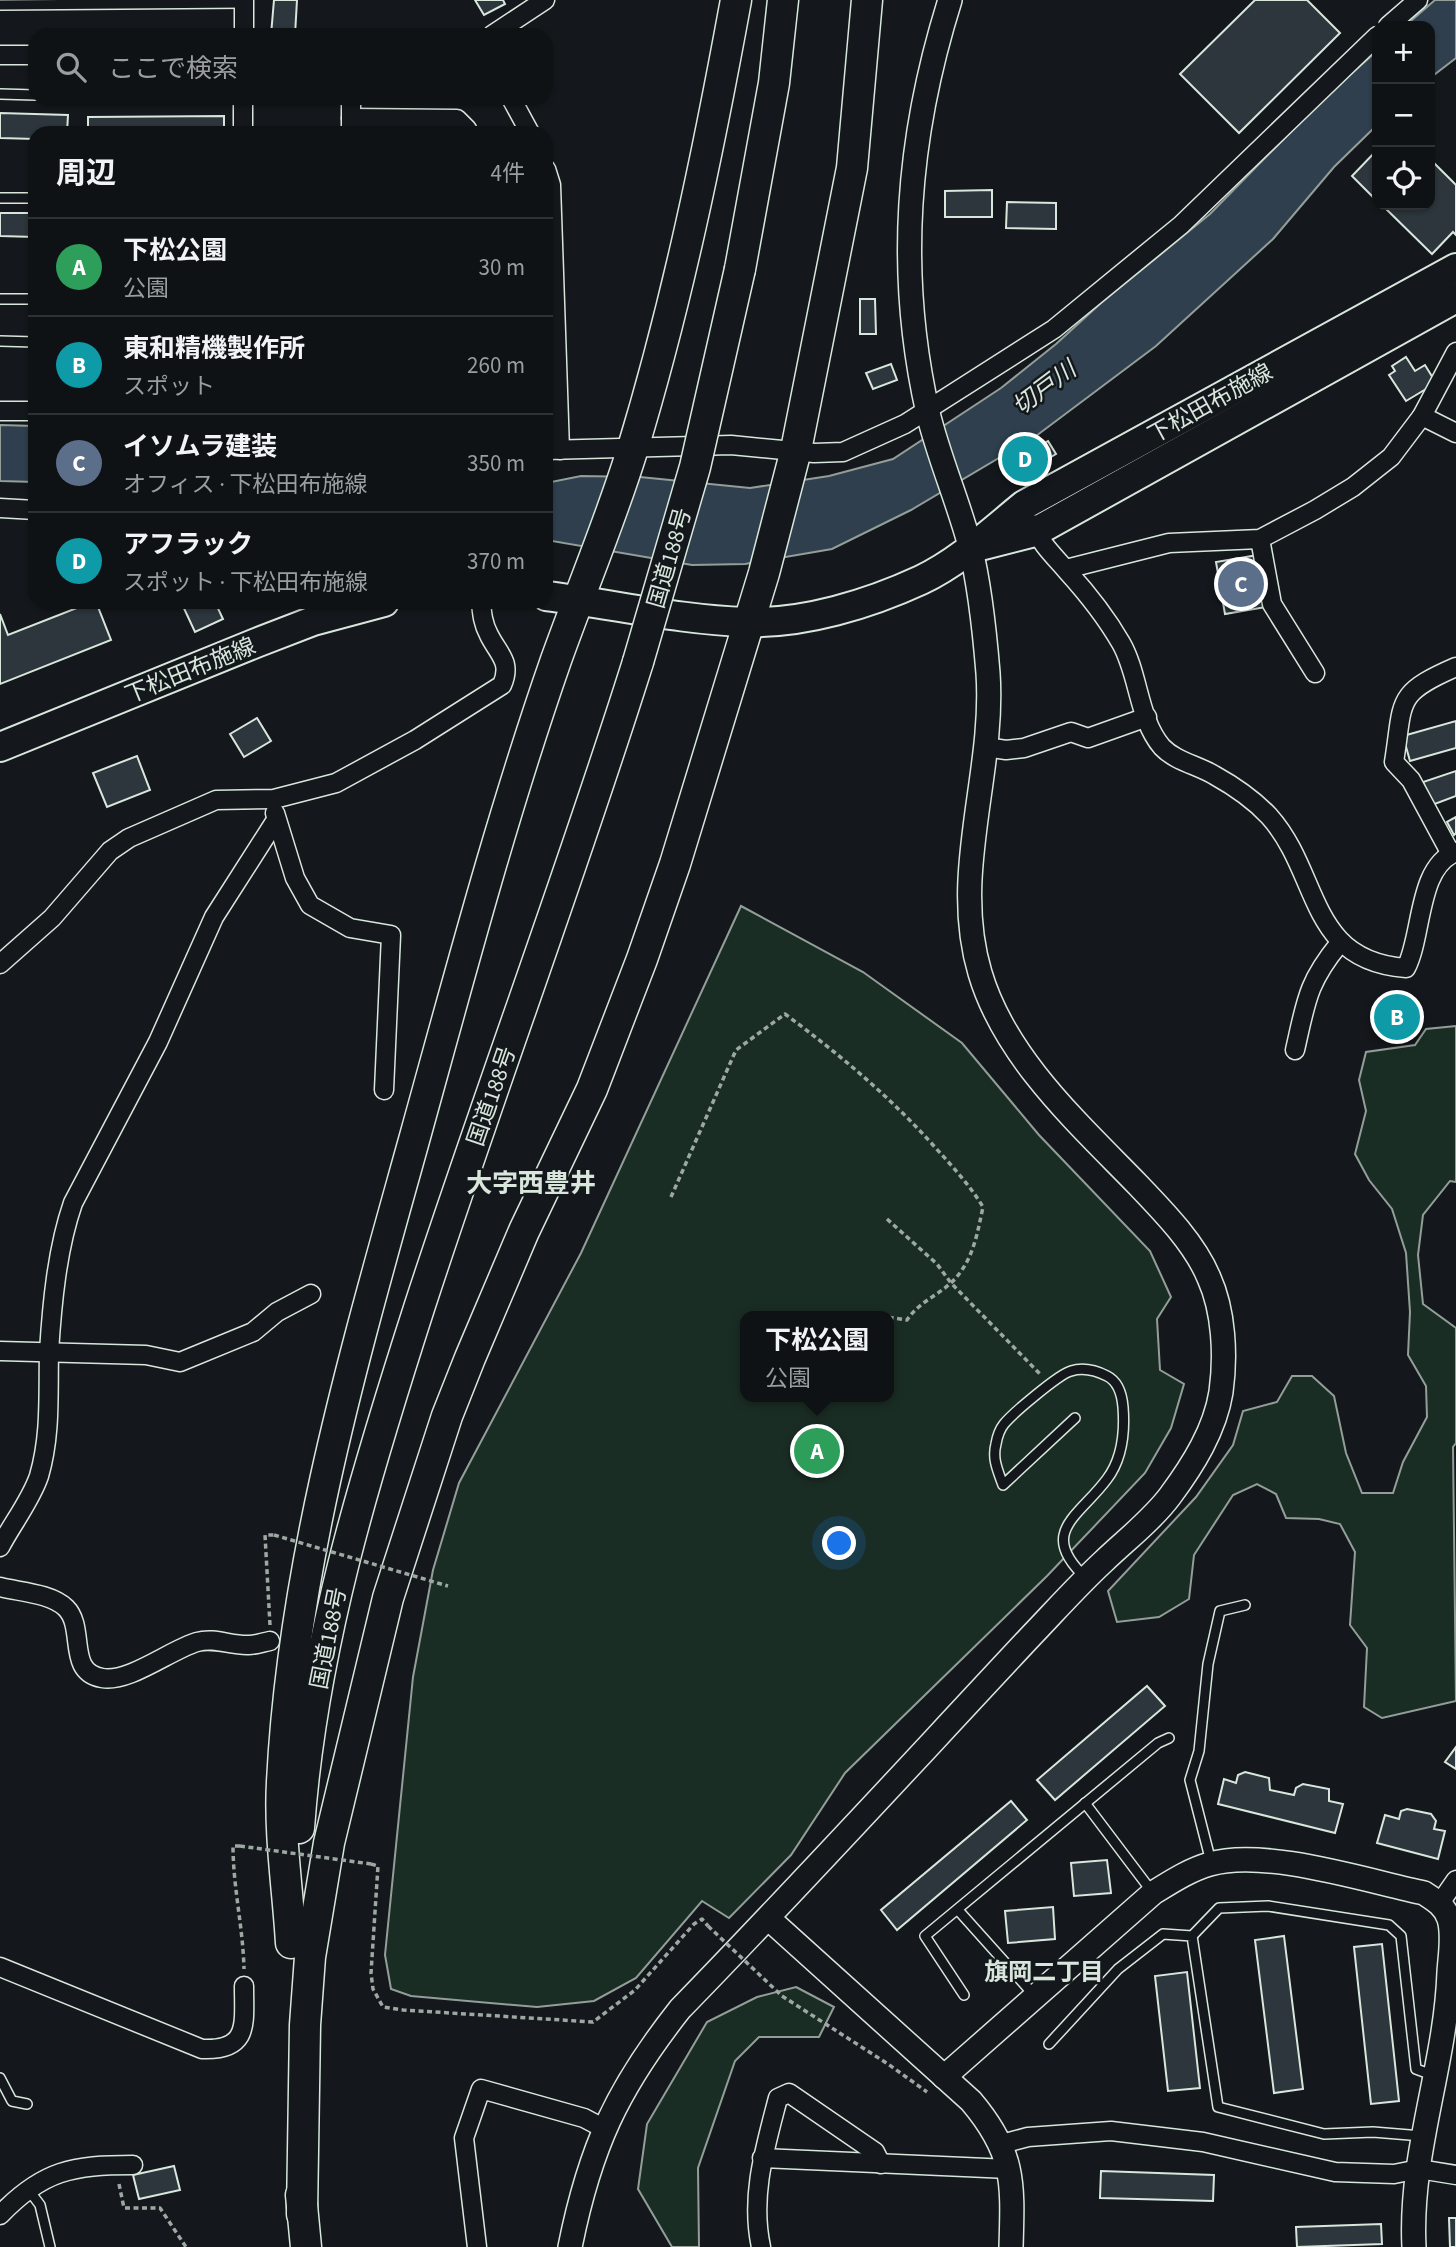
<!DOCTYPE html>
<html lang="ja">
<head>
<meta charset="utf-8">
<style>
	body { margin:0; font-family:"Source Sans 3","Noto Sans JP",sans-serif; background:#1d2022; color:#f1f3f6 }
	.controls { position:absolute; right:21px; top:21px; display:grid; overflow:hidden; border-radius:14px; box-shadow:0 2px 5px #0004 }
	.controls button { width:63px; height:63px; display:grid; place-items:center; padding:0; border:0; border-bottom:2px solid #2f3234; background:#0f1215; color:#f1f3f6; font:35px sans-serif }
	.you { position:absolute; left:840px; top:1544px; width:24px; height:24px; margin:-18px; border:5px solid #fff; border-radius:50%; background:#1a73e8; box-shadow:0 0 0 10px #1a73e833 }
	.badge { display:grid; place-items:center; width:46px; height:46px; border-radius:50%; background:#b45309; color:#fff; font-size:23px; font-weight:700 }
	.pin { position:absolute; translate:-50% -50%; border:4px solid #fff; box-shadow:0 2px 7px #0006 }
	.popup { position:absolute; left:740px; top:1311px; width:154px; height:91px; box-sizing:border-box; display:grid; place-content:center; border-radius:14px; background:#0f1215; filter:drop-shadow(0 2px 5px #0005); font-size:23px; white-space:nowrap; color:#9b9ea0 }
	.popup b { font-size:26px; color:#f1f3f6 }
	.popup::after { content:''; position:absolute; left:50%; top:100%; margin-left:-14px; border:14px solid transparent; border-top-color:#0f1215 }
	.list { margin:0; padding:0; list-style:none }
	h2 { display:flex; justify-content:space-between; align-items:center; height:91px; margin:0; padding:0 28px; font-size:30px }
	h2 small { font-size:23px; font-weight:400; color:#9b9ea0 }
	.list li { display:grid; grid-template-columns:46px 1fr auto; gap:21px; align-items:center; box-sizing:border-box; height:98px; padding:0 28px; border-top:2px solid #2f3234 }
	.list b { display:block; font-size:26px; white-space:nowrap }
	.list p { margin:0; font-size:23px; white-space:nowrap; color:#9b9ea0 }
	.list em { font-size:23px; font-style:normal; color:#9b9ea0 }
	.icon { flex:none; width:38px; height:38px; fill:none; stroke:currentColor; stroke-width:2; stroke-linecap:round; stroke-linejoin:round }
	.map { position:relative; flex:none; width:1456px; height:2247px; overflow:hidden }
	.search { position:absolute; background:#0f1215; box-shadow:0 2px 5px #0004; left:28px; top:28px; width:525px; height:77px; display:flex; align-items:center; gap:18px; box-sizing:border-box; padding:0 24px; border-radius:21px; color:#9b9ea0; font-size:26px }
	.panel { position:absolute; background:#0f1215; box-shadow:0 2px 5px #0004; left:28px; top:126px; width:525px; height:483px; border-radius:21px }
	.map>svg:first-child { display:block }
</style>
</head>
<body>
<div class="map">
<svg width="1456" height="2247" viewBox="0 0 1456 2247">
	<rect width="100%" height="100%" fill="#14181c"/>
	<g fill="#1a2d24" stroke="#939e99" stroke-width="2" fill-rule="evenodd">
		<path d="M741 906 863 972 962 1043 1039 1135 1150 1251 1171 1297 1157 1319 1160 1370 1184 1384 1171 1428 1145 1473 1047 1576 845 1773 791 1855 729 1918 702 1901 636 1978 594 2001 537 2007 411 1996 391 1989 385 1955 413 1677 433 1570 459 1483 581 1253ZM745 1316H889V1397H745Z"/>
		<path d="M1456 1026V1182L1450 1181 1423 1215 1418 1255 1423 1304 1456 1328V1443L1453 1447 1456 1701 1382 1718 1364 1707 1367 1648 1350 1625 1355 1552 1340 1524 1319 1519 1286 1518 1276 1494 1257 1484 1233 1495 1194 1555 1189 1599 1159 1617 1117 1622 1108 1591 1196 1497 1233 1445 1243 1411 1277 1402 1292 1376H1312L1334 1396 1346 1453 1362 1493H1393L1403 1462 1427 1417 1426 1386 1408 1355 1410 1312 1406 1253 1392 1209 1369 1180 1355 1154 1366 1111 1359 1080 1366 1052 1415 1045 1426 1029Z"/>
		<path d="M796 1987 834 2007 819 2037H759L735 2061 698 2168 699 2247H672L638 2189 647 2124 707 2022 757 1997Z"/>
	</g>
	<g fill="#2f3f4d" stroke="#939e99" stroke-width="2">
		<path d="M1435 0H1456V58L1430 78V26H1405Z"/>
		<path d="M1377 51V125L1334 167 1273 239 1156 346 1036 436 911 510 832 549 745 564 692 565 546 540V483L581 476 640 477 750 488 829 476 893 459 1001 388 1056 344 1101 303 1210 214 1327 95Z"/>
		<path d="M0 425 35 426V482L0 481Z"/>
	</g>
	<g fill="#2c363c" stroke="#d8e6dc" stroke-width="2">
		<path d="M274 0H297L295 35H271Z"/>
		<path d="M475 0H503L505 4 484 15Z"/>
		<path d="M1255 0H1307L1340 33 1239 133 1180 74Z"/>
		<path d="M0 113 68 115 67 133H35V139L0 138Z"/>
		<path d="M224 116V133H88V117Z"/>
		<path d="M1377 150V201L1352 176Z"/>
		<path d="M1430 159 1456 185V235L1453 232 1432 254 1382 205H1430Z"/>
		<path d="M992 190V217H945V191Z"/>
		<path d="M1007 202 1056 203V229L1006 228Z"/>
		<path d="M0 213H35V237L0 236Z"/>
		<path d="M860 299H875L876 334H860Z"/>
		<path d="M1406 357 1415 371 1425 365 1436 383 1406 401 1389 375 1395 371 1392 366Z"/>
		<path d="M891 364 897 380 873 389 866 373Z"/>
		<path d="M1048 441 1056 454 1041 463 1037 457 1030 461 1034 469 1019 478 1010 463Z"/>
		<path d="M1258 555 1266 607 1225 614 1216 562Z"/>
		<path d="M92 602H96L111 640 0 684V614L8 635Z"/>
		<path d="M181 602H215L223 619 195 632Z"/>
		<path d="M257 718 271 741 244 757 230 734Z"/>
		<path d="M1456 721V748L1410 761 1403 736Z"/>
		<path d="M137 756 150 790 107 807 93 773Z"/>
		<path d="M1456 771V796L1432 805 1423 782Z"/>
		<path d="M1456 817V833L1454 835 1447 822Z"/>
		<path d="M1388 994 1416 1002 1405 1040 1377 1032Z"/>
		<path d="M1147 1686 1165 1706 1055 1800 1037 1780Z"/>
		<path d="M1456 1747V1769L1445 1762Z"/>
		<path d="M1245 1772 1269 1778 1270 1790 1294 1795 1296 1788 1303 1784 1329 1789V1801L1343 1804 1335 1833 1218 1804 1224 1779 1236 1783 1238 1775Z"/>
		<path d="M1011 1801 1027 1820 897 1930 881 1910Z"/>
		<path d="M1407 1809 1431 1814 1436 1821 1434 1829 1445 1831 1438 1859 1377 1843 1385 1815 1399 1819 1401 1811Z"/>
		<path d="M1107 1860 1111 1893 1074 1896 1071 1863Z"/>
		<path d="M1053 1907 1055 1939 1008 1943 1005 1911Z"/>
		<path d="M1284 1936 1303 2089 1274 2093 1255 1940Z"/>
		<path d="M1382 1944 1399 2101 1371 2104 1354 1947Z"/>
		<path d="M1187 1972 1200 2088 1168 2091 1155 1976Z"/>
		<path d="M174 2166 180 2190 139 2199 133 2175Z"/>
		<path d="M1101 2171 1214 2175 1213 2201 1100 2198Z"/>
		<path d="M1449 2218H1456V2247H1450Z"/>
		<path d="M1381 2224 1382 2244 1297 2247 1296 2227Z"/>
	</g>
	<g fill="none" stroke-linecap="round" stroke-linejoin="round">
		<defs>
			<g id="service">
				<path d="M0 5 244 3"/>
				<path d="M0 94 35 95"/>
				<path d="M0 198H35"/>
				<path d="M0 299H35"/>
				<path d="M0 341 35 342"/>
				<path d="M1075 1418 1003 1485C998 1471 992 1459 996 1444 997 1438 1000 1429 1004 1424 1012 1414 1059 1374 1071 1371 1084 1367 1095 1370 1107 1376 1119 1382 1122 1395 1123 1407 1125 1432 1122 1459 1107 1479 1079 1517 1037 1532 1086 1578"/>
				<path d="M1085 1803 1153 1893"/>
				<path d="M1211 1862 1190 1780 1199 1751 1208 1664 1220 1611 1245 1605"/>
				<path d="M958 1910 1034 1995"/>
				<path d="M1192 1936 1219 1908 1268 1906 1389 1925 1401 1936 1416 2069 1435 2076"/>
				<path d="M964 1995 925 1936 1158 1743 1169 1738"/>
				<path d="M1049 2044 1118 1969 1163 1934 1192 1936 1218 2107 1324 2134 1373 2132 1422 2136"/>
				<path d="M0 2078 12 2101 27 2104"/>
				<path d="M28 2189 40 2205 50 2247"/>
			</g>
			<g id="minor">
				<path d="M1388 26 1418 0"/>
				<path d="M244 35V0"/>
				<path d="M492 35 545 0"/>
				<path d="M0 55H35"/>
				<path d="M511 98 530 133"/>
				<path d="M351 118 457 119 467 129V133"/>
				<path d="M243 133V98"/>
				<path d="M351 133V98"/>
				<path d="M546 169 551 185 560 450"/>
				<path d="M0 411H35"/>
				<path d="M1422 416 1456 433"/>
				<path d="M546 450 731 445 814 453 843 452 905 424 1054 329 1181 225 1377 36"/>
				<path d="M0 508 35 510"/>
				<path d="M1032 524C1041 544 1053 555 1067 571 1087 593 1106 617 1121 643 1139 674 1138 719 1162 747 1175 761 1197 765 1214 775 1232 785 1254 800 1269 816 1321 874 1307 961 1406 968 1423 935 1417 867 1456 852"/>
				<path d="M1260 539 1272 604 1315 673"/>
				<path d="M1066 569 1169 543 1260 539 1315 510 1353 487 1391 457 1422 416 1456 352"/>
				<path d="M986 747 1006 750 1024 748 1071 732 1088 738 1147 717"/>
				<path d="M275 813 295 878 310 905 350 928 391 935 384 1090"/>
				<path d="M1451 854 1411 780 1394 762C1404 700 1394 694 1456 667"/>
				<path d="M0 964 52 918 110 851 129 838 216 800 274 799 336 783 415 740 502 685C512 662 499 655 489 635 483 624 482 614 481 602"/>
				<path d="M1295 1050C1306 1002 1307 983 1339 944"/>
				<path d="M0 1351 146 1355 180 1362 253 1332 277 1312 311 1294"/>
				<path d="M0 1547C12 1524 31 1500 39 1476 51 1435 48 1394 49 1352 52 1304 57 1249 73 1203L158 1042 214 917 276 820"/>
				<path d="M0 1587C19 1592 51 1593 66 1608 86 1628 66 1672 102 1678 129 1683 170 1650 197 1642 215 1637 231 1646 249 1645 256 1645 264 1642 270 1641"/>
				<path d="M1440 1903 1456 1880"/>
				<path d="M0 1967 202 2049C250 2051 244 2024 244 1986"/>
				<path d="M1002 2144 1028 2137 1111 2131 1203 2142 1335 2172 1394 2174 1419 2169 1456 2175"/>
				<path d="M762 2158 1009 2169"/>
				<path d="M0 2215C43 2170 73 2165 133 2165"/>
				<path d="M477 2247 464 2138 481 2089 584 2118 603 2128"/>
				<path d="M761 2247C750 2196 765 2148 778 2098L789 2093 875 2152 881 2164"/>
			</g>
			<g id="tertiary">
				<path d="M768 1918 971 2101C1015 2153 1013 2182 1011 2247"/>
				<path d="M944 2077 1153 1893C1171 1882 1189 1870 1210 1864 1265 1848 1367 1881 1424 1893 1435 1900 1445 1906 1449 1919 1454 1935 1450 1956 1449 1972 1446 2064 1409 2154 1414 2247"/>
				<path d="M570 2247C590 2147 617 2089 680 2009 799 1887 914 1761 1031 1636 1055 1611 1078 1585 1104 1561 1126 1540 1152 1520 1170 1496 1193 1465 1215 1430 1221 1392 1226 1356 1224 1311 1209 1278 1195 1244 1164 1212 1139 1186 1079 1124 1005 1058 980 973 950 873 995 774 988 673 985 636 979 582 970 546 958 501 939 458 928 413 896 272 907 137 950 0"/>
			</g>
			<g id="primary">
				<path d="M980 546 1035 532 1456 298"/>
				<path d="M546 596C612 604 680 620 746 622 804 624 869 604 921 580 959 562 992 531 1024 505L1456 268"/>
				<path d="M0 747 256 643 313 621 384 602"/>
			</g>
			<g id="trunk">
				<path d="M740 269 774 83 783 0"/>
				<path d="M299 1828C312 1647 365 1476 420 1305 490 1090 570 878 638 662"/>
				<path d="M291 1943C288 1891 279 1835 282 1782 293 1560 357 1346 416 1133 460 974 502 815 556 660 581 590 610 522 632 451 677 303 708 153 736 0"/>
				<path d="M301 2195 306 2247"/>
				<path d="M302 2214 305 2025 310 1957 329 1843 388 1598 447 1416 470 1358 524 1231 592 1089 642 959 675 864 764 573 796 450 852 168 867 0"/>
			</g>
		</defs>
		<use href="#service" stroke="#d8e6dc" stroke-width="12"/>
		<use href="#minor" stroke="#d8e6dc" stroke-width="21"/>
		<use href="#tertiary" stroke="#d8e6dc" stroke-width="26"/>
		<use href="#primary" stroke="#d8e6dc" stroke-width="32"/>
		<use href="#trunk" stroke="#d8e6dc" stroke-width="33"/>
		<g stroke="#9da8a2" stroke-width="3.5" stroke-dasharray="5 3.5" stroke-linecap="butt">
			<path d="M671 1197 736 1050 785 1014C839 1054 888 1095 933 1145 951 1165 969 1184 983 1207 977 1235 973 1261 952 1282 937 1296 919 1302 907 1320L881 1316"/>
			<path d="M887 1219 937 1264 951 1283 1040 1374"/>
			<path d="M270 1625 265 1535H274"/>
			<path d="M240 1846H233C233 1887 243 1927 244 1969"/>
			<path d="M371 1864 378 1866 371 1973 373 1989 383 2007 403 2010 593 2022 635 1990 694 1924 702 1919 708 1926"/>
			<path d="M782 1996 888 2064 927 2092"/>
			<path d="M119 2184 124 2208H160L186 2247"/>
		</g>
		<use href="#service" stroke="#14181c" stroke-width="9"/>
		<use href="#minor" stroke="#14181c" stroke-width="18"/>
		<use href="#tertiary" stroke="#14181c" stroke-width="23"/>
		<use href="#primary" stroke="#14181c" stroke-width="28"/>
		<use href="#trunk" stroke="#14181c" stroke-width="30"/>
		<defs>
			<path id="trunk-bridge" d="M638 662 695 467 740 269"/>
		</defs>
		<use href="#trunk-bridge" stroke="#d8e6dc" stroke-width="33" stroke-linecap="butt"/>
		<g stroke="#9da8a2" stroke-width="3.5" stroke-dasharray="5 3.5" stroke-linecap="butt">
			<path d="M274 1535 448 1586"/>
			<path d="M240 1846 371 1864"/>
			<path d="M708 1926 782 1996"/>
		</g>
		<use href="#trunk-bridge" stroke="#14181c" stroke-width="30"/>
	</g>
	<g text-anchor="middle" stroke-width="5" stroke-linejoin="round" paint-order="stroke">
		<g font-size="23" fill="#d8e6dc" stroke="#14181c">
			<text transform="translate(1210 403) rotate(-29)" y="8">下松田布施線</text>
			<text transform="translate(669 558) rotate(-74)" y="8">国道188号</text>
			<text transform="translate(190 670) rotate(-22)" y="8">下松田布施線</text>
			<text transform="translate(491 1096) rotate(-71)" y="8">国道188号</text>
			<text transform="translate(328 1638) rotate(-79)" y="8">国道188号</text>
		</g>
		<g font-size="24" font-style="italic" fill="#d8e6dc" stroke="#14181c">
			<text transform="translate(1044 388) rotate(-37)" y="8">切戸川</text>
		</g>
		<g font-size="24" font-weight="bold" fill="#d8e6dc" stroke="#14181c">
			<text x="1044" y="1980">旗岡二丁目</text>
		</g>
		<g font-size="26" font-weight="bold" fill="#d8e6dc" stroke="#14181c">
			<text x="531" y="1192">大字西豊井</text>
		</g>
	</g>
</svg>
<div class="controls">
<button>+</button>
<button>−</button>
<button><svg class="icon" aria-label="locate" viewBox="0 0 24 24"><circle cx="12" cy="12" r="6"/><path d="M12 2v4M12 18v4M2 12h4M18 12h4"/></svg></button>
</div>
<div class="you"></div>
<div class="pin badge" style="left:817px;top:1451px;background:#2e9e5b">A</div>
<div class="popup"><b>下松公園</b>公園</div>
<div class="pin badge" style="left:1397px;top:1017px;background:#0f9aa8">B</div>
<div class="pin badge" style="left:1241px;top:584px;background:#5c6f8a">C</div>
<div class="pin badge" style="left:1025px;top:459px;background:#0f9aa8">D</div>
<div class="search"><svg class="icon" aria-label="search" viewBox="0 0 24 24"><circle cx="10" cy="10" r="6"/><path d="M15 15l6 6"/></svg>ここで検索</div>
<section class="panel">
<h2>周辺<small>4件</small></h2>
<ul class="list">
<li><span class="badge" style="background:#2e9e5b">A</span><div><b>下松公園</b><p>公園</p></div><em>30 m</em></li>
<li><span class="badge" style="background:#0f9aa8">B</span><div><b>東和精機製作所</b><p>スポット</p></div><em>260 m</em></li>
<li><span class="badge" style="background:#5c6f8a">C</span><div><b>イソムラ建装</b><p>オフィス · 下松田布施線</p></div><em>350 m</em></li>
<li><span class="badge" style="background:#0f9aa8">D</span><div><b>アフラック</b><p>スポット · 下松田布施線</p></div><em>370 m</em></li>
</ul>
</section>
</div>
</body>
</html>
